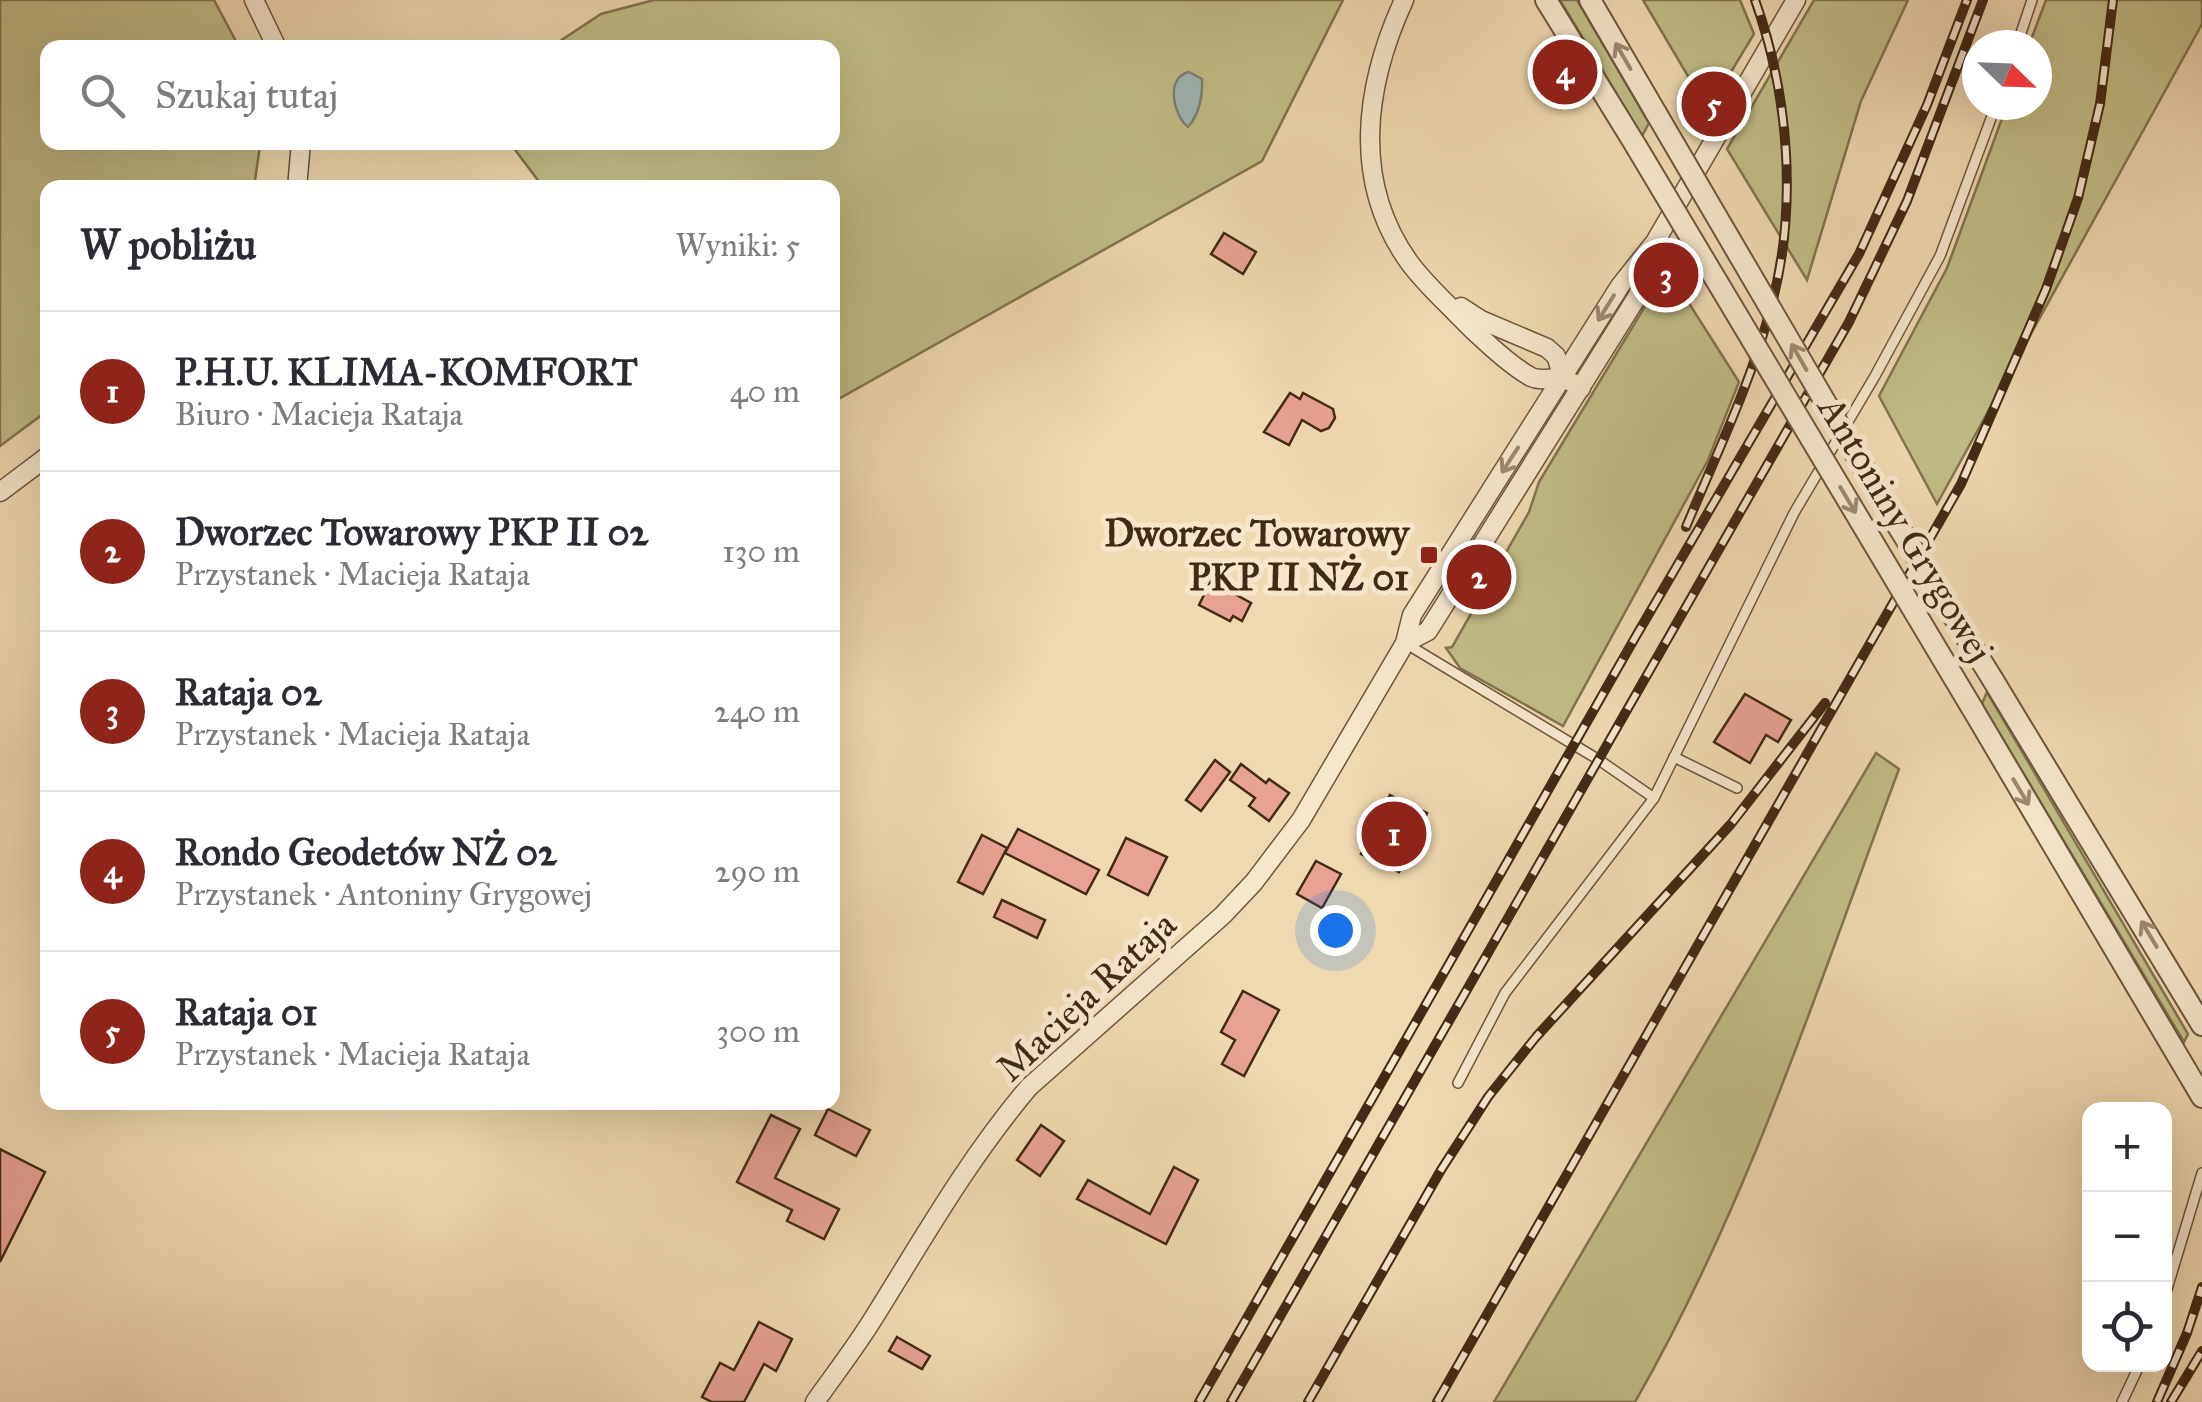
<!DOCTYPE html>
<html lang="pl">
<head>
<meta charset="utf-8">
<style>
	body { margin:0; font-family:"IM FELL Great Primer",serif; background:#f2f2f3; color:#2b2b33 }
	.controls { position:absolute; right:30px; bottom:30px; display:grid; overflow:hidden; border-radius:20px; box-shadow:0 10px 40px #0002 }
	.controls button { width:90px; height:90px; display:grid; place-items:center; padding:0; border:0; border-bottom:2px solid #e1e1e2; background:#fff; color:#2b2b33; font:50px sans-serif }
	.compass { position:absolute; left:1962px; top:30px; width:90px; height:90px; border-radius:50%; background:#fff; box-shadow:0 10px 40px #0002; rotate:113deg }
	.you { position:absolute; left:1335px; top:930px; width:35px; height:35px; margin:-25px; border:8px solid #fff; border-radius:50%; background:#1a73e8; box-shadow:0 0 0 15px #1a73e833 }
	.badge { display:grid; place-items:center; width:65px; height:65px; border-radius:50%; background:#8f2418; color:#fff; font-size:32px; font-weight:700 }
	.pin { position:absolute; translate:-50% -50%; border:5px solid #fff; box-shadow:0 2px 10px #0006 }
	.list { margin:0; padding:0; list-style:none }
	h2 { display:flex; justify-content:space-between; align-items:center; height:130px; margin:0; padding:0 40px; font-size:42px }
	h2 small { font-size:32px; font-weight:400; color:#7c7c81 }
	.list li { display:grid; grid-template-columns:65px 1fr auto; gap:30px; align-items:center; box-sizing:border-box; height:160px; padding:0 40px; border-top:2px solid #e1e1e2 }
	.list b { display:block; font-size:38px; white-space:nowrap }
	.list p { margin:0; font-size:32px; white-space:nowrap; color:#7c7c81 }
	.list em { font-size:32px; font-style:normal; color:#7c7c81 }
	.icon { flex:none; width:55px; height:55px; fill:none; stroke:currentColor; stroke-width:2; stroke-linecap:round; stroke-linejoin:round }
	.map { position:relative; flex:none; width:2202px; height:1402px; overflow:hidden }
	.search { position:absolute; background:#fff; box-shadow:0 10px 40px #0002; left:40px; top:40px; width:800px; height:110px; display:flex; align-items:center; gap:25px; box-sizing:border-box; padding:0 35px; border-radius:20px; color:#7c7c81; font-size:38px }
	.panel { position:absolute; background:#fff; box-shadow:0 10px 40px #0002; left:40px; top:180px; width:800px; height:930px; border-radius:20px }
	.map>svg:first-child { display:block }
</style>
</head>
<body>
<div class="map">
<svg width="2202" height="1402" viewBox="0 0 2202 1402">
	<rect width="100%" height="100%" fill="#efd9b0"/>
	<filter id="stains"><feTurbulence type="fractalNoise" baseFrequency=".002" numOctaves="4"/><feColorMatrix values="0 0 0 0 .2 0 0 0 0 .09 0 0 0 0 .02 0 0 0 .5 -.17"/></filter>
	<radialGradient id="worn" r=".72"><stop offset=".6" stop-color="#630" stop-opacity="0"/><stop offset="1" stop-color="#630" stop-opacity=".3"/></radialGradient>
	<g fill="#c1bd86" stroke="#82744e" stroke-width="2.5">
		<path d="M0 0H214L239 47 48 48V142H260V146L254 187 48 188 47 411 0 446Z"/>
		<path d="M654 0H1343L1262 161 833 402 832 188 543 187 510 143 832 142V48L551 47 601 14Z"/>
		<path d="M1560 0H1577L1649 123 1642 136Z"/>
		<path d="M1643 0H1740L1754 34 1708 110Z"/>
		<path d="M1814 0H1908L1861 101 1807 280 1727 149Z"/>
		<path d="M2046 0H2202V24L1937 504 1879 396 1947 268 2007 105H2037V45H2029Z"/>
		<path d="M1671 275 1739 382 1708 460 1563 726 1460 668 1446 648 1452 647 1529 512 1539 482 1656 288 1660 290Z"/>
		<path d="M1987 692 2188 1034 2184 1042 1982 704Z"/>
		<path d="M1876 753 1899 769C1819 983 1749 1203 1635 1402H1494Z"/>
	</g>
	<path fill="#a0b7b7" stroke="#7b7f76" stroke-width="2.5" d="M1189 72 1202 79C1203 96 1199 115 1188 127 1173 115 1165 77 1189 72Z"/>
	<g fill="#e7a292" stroke="#432a15" stroke-width="2.5">
		<path d="M1224 233 1256 252 1243 274 1211 254Z"/>
		<path d="M1290 393 1300 399 1303 393 1333 409 1335 418 1329 428 1321 431 1302 420 1289 445 1264 432Z"/>
		<path d="M1211 581 1251 603 1242 621 1233 616 1230 621 1199 605Z"/>
		<path d="M1745 694 1791 720 1778 742 1766 735 1750 763 1714 742Z"/>
		<path d="M1215 760 1230 772 1201 811 1186 800Z"/>
		<path d="M1241 764 1266 783 1269 779 1289 793 1269 821 1249 806 1255 798 1230 780Z"/>
		<path d="M1390 795 1427 813 1399 872 1361 854Z"/>
		<path d="M1018 829 1099 870 1086 894 1005 853Z"/>
		<path d="M982 835 1007 848 983 894 958 882Z"/>
		<path d="M1126 838 1167 857 1148 895 1108 875Z"/>
		<path d="M1316 861 1341 874 1322 908 1297 894Z"/>
		<path d="M1002 900 1045 920 1037 938 994 917Z"/>
		<path d="M1243 991 1279 1010 1244 1076 1222 1064 1235 1040 1221 1032Z"/>
		<path d="M828 1109 870 1130 856 1156 815 1135Z"/>
		<path d="M771 1115 800 1129 775 1178 839 1209 824 1239 787 1221 792 1210 737 1182Z"/>
		<path d="M1041 1125 1064 1141 1040 1176 1017 1160Z"/>
		<path d="M0 1149 45 1172 0 1262Z"/>
		<path d="M1174 1167 1198 1180 1166 1244 1077 1199 1088 1180 1150 1214Z"/>
		<path d="M759 1322 792 1339 776 1371 764 1364 744 1402H712L702 1397 720 1363 734 1370Z"/>
		<path d="M897 1337 930 1356 922 1369 889 1351Z"/>
	</g>
	<g fill="none" stroke-linecap="round" stroke-linejoin="round">
		<defs>
			<g id="service">
				<path d="M2017 45 2032 0"/>
				<path d="M1405 643 1599 760 1654 798 1505 993 1458 1083"/>
				<path d="M1674 757 1737 788"/>
				<path d="M1654 798 1794 513 1875 376 1940 256 1996 105"/>
				<path d="M2164 1299 2202 1173"/>
				<path d="M2122 1402 2140 1364"/>
			</g>
			<g id="minor">
				<path d="M254 0 277 48"/>
				<path d="M1404 0C1365 85 1351 181 1409 262 1422 280 1439 296 1455 312 1473 331 1509 365 1531 377 1542 382 1550 377 1561 378 1567 378 1575 385 1581 388"/>
				<path d="M297 188 301 142"/>
				<path d="M1461 307 1481 320 1547 348 1556 356 1563 377"/>
				<path d="M0 492 48 456"/>
				<path d="M1405 643 1428 631 1637 297 1649 269 1654 245"/>
				<path d="M815 1402C834 1375 855 1348 873 1319 923 1239 968 1159 1029 1087L1223 915 1254 882 1301 820 1405 643 1412 615 1620 286 1655 242 1796 0"/>
			</g>
			<g id="tertiary">
				<path d="M1546 0 1636 146"/>
				<path d="M1590 0 1656 113"/>
				<path d="M1993 680 2202 1025"/>
				<path d="M1972 708 2202 1097"/>
			</g>
		</defs>
		<use href="#service" stroke="#6e563c" stroke-width="12"/>
		<use href="#minor" stroke="#6e563c" stroke-width="21"/>
		<use href="#tertiary" stroke="#6e563c" stroke-width="24"/>
		<use href="#service" stroke="#f5e6cc" stroke-width="9"/>
		<use href="#minor" stroke="#f5e6cc" stroke-width="18"/>
		<use href="#tertiary" stroke="#f5e6cc" stroke-width="20"/>
		<defs>
			<g id="rail">
				<path d="M1686 527C1716 455 1751 383 1771 307 1798 208 1789 95 1755 0"/>
				<path d="M1199 1402 1636 636 1859 254 1927 105 1967 0"/>
				<path d="M1231 1402 1849 322 1907 201 1983 0"/>
				<path d="M1308 1402 1441 1170 1488 1097 1536 1037 1731 824 1825 703"/>
				<path d="M1437 1402 1961 484 2046 289 2078 198 2100 104 2113 0"/>
				<path d="M2157 1402 2187 1333 2202 1287"/>
				<path d="M2171 1402 2202 1351"/>
			</g>
		</defs>
		<use href="#rail" stroke="#432a15" stroke-width="10"/>
		<use href="#rail" stroke="#f5e6cc" stroke-width="6" stroke-dasharray="19" stroke-linecap="butt"/>
		<defs>
			<g id="tertiary-bridge">
				<path d="M1656 113 1896 523 1993 680"/>
				<path d="M1636 146 1972 708"/>
			</g>
		</defs>
		<use href="#tertiary-bridge" stroke="#6e563c" stroke-width="24" stroke-linecap="butt"/>
		<use href="#tertiary-bridge" stroke="#f5e6cc" stroke-width="20"/>
	</g>
	<defs><path id="oneway-shaft" d="M-6 0H5M1.5-3L5.5 0L1.5 3" fill="none" stroke-width="1.6" stroke-linecap="round" stroke-linejoin="round" transform="scale(2.5)"/></defs>
	<g stroke="#9c8870">
		<use href="#oneway-shaft" transform="translate(1623 56) rotate(-120)"/>
		<use href="#oneway-shaft" transform="translate(1606 308) rotate(122)"/>
		<use href="#oneway-shaft" transform="translate(1799 357) rotate(-120)"/>
		<use href="#oneway-shaft" transform="translate(1510 460) rotate(123)"/>
		<use href="#oneway-shaft" transform="translate(1848 500) rotate(59)"/>
		<use href="#oneway-shaft" transform="translate(2021 792) rotate(59)"/>
		<use href="#oneway-shaft" transform="translate(2149 934) rotate(-121)"/>
	</g>
	<rect fill="#8f2418" stroke="#f5e6cc" stroke-width="4" x="1419" y="545" width="20" height="20" rx="5"/>
	<g text-anchor="middle" stroke-width="10" stroke-linejoin="round" paint-order="stroke">
		<g font-size="38" fill="#432a15" stroke="#f5e6cc">
			<text transform="translate(1906 529) rotate(59)" y="13">Antoniny Grygowej</text>
			<text transform="translate(1086 996) rotate(-43)" y="13">Macieja Rataja</text>
		</g>
		<g font-size="38" font-weight="bold" fill="#432a15" stroke="#f5e6cc" text-anchor="end">
			<text x="1409" y="546">Dworzec Towarowy<tspan x="1409" dy="44">PKP II NŻ 01</tspan></text>
		</g>
	</g>
	<rect width="100%" height="100%" filter="url(#stains)"/>
	<rect width="100%" height="100%" fill="url(#worn)"/>
</svg>
<div class="controls">
<button>+</button>
<button>−</button>
<button><svg class="icon" aria-label="locate" viewBox="0 0 24 24"><circle cx="12" cy="12" r="6"/><path d="M12 2v4M12 18v4M2 12h4M18 12h4"/></svg></button>
</div>
<svg class="compass" viewBox="-18 -18 36 36"><path d="M0-13l5 13h-10z" fill="#e53935"/><path d="M0 13l5-13h-10z" fill="#7c7c81"/></svg>
<div class="you"></div>
<div class="pin badge" style="left:1394px;top:834px">1</div>
<div class="pin badge" style="left:1479px;top:577px">2</div>
<div class="pin badge" style="left:1666px;top:275px">3</div>
<div class="pin badge" style="left:1565px;top:72px">4</div>
<div class="pin badge" style="left:1714px;top:104px">5</div>
<div class="search"><svg class="icon" aria-label="search" viewBox="0 0 24 24"><circle cx="10" cy="10" r="6"/><path d="M15 15l6 6"/></svg>Szukaj tutaj</div>
<section class="panel">
<h2>W pobliżu<small>Wyniki: 5</small></h2>
<ul class="list">
<li><span class="badge">1</span><div><b>P.H.U. KLIMA-KOMFORT</b><p>Biuro · Macieja Rataja</p></div><em>40 m</em></li>
<li><span class="badge">2</span><div><b>Dworzec Towarowy PKP II 02</b><p>Przystanek · Macieja Rataja</p></div><em>130 m</em></li>
<li><span class="badge">3</span><div><b>Rataja 02</b><p>Przystanek · Macieja Rataja</p></div><em>240 m</em></li>
<li><span class="badge">4</span><div><b>Rondo Geodetów NŻ 02</b><p>Przystanek · Antoniny Grygowej</p></div><em>290 m</em></li>
<li><span class="badge">5</span><div><b>Rataja 01</b><p>Przystanek · Macieja Rataja</p></div><em>300 m</em></li>
</ul>
</section>
</div>
</body>
</html>
